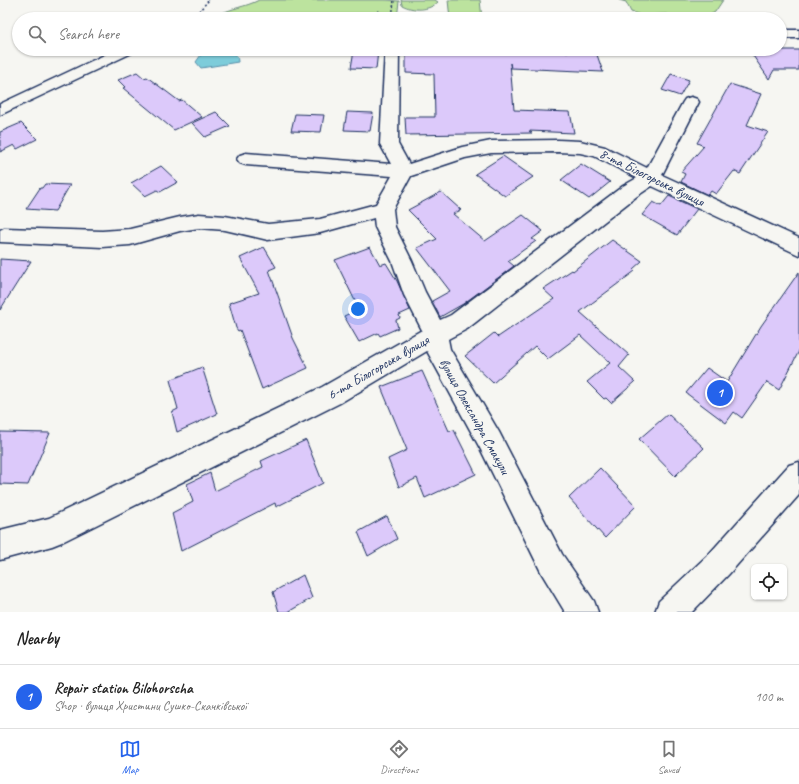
<!DOCTYPE html>
<html lang="en">
<head>
<meta charset="utf-8">
<style>
	body { margin:0; font-family:Caveat,sans-serif; background:#f6f6f6; color:#222 }
	.controls { position:absolute; right:12px; bottom:12px; display:grid; overflow:hidden; border-radius:6px; box-shadow:0 1px 3px #0004 }
	.controls button { width:36px; height:36px; display:grid; place-items:center; padding:0; border:0; border-bottom:1px solid #e0e0e0; background:#fff; color:#222; font:20px sans-serif }
	.you { position:absolute; left:358px; top:309px; width:14px; height:14px; margin:-10px; border:3px solid #fff; border-radius:50%; background:#1a73e8; box-shadow:0 0 0 6px #1a73e833 }
	.badge { display:grid; place-items:center; width:26px; height:26px; border-radius:50%; background:#2563eb; color:#fff; font-size:13px; font-weight:700 }
	.pin { position:absolute; translate:-50% -50%; border:2px solid #fff; box-shadow:0 1px 4px #0006 }
	.list { margin:0; padding:0; list-style:none }
	h2 { display:flex; justify-content:space-between; align-items:center; height:52px; margin:0; padding:0 16px; font-size:17px }
	h2 small { font-size:13px; font-weight:400; color:#767676 }
	.list li { display:grid; grid-template-columns:26px 1fr auto; gap:12px; align-items:center; box-sizing:border-box; height:64px; padding:0 16px; border-top:1px solid #e0e0e0 }
	.list b { display:block; font-size:15px; white-space:nowrap }
	.list p { margin:0; font-size:13px; white-space:nowrap; color:#767676 }
	.list em { font-size:13px; font-style:normal; color:#767676 }
	.icon { flex:none; width:22px; height:22px; fill:none; stroke:currentColor; stroke-width:2; stroke-linecap:round; stroke-linejoin:round }
	.map { position:relative; flex:none; width:799px; height:612px; overflow:hidden }
	.search { position:absolute; background:#fff; box-shadow:0 1px 3px #0004; left:12px; right:12px; top:12px; height:44px; display:flex; align-items:center; gap:10px; box-sizing:border-box; padding:0 14px; border-radius:22px; color:#767676; font-size:15px }
	.sheet { height:116px; background:#fff }
	nav { display:flex; justify-content:space-around; align-items:center; box-sizing:border-box; height:56px; border-top:1px solid #e0e0e0; background:#fff; font-size:11px; color:#767676 }
	nav a { display:grid; justify-items:center; gap:2px }
	nav .on { color:#2563eb }
	.map>svg:first-child { display:block }
</style>
</head>
<body>
<div class="map">
<svg width="799" height="612" viewBox="0 0 799 612">
	<rect width="100%" height="100%" fill="#f6f6f2"/>
	<filter id="ink" filterUnits="userSpaceOnUse"><feTurbulence type="fractalNoise" baseFrequency=".025" numOctaves="2"/><feDisplacementMap in="SourceGraphic" scale="8" xChannelSelector="R" yChannelSelector="G"/><feConvolveMatrix kernelMatrix="1 2 1 2 8 2 1 2 1" color-interpolation-filters="sRGB"/></filter>
	<g filter="url(#ink)">
		<g fill="#bce39e" stroke="#6c897e">
			<path d="M259 0H385L399 1 397 19H377L379 10 370 19H221L218 15C231 8 246 7 259 0Z"/>
			<path d="M401 0H435L438 2C429 11 413 11 402 5Z"/>
			<path d="M448 0H480L482 19H450Z"/>
			<path d="M619 0H723L715 12 703 19H684L666 14 641 15 631 12 626 2Z"/>
		</g>
		<path fill="#7dccda" stroke="#568da8" d="M219 49C228 49 238 51 238 62L201 68 196 62 203 52Z"/>
		<g fill="#dcc9fa" stroke="#1b2f5e">
			<path d="M354 50 378 51 376 69 351 68Z"/>
			<path d="M749 50H799V70H774L769 79Z"/>
			<path d="M454 51 596 52 603 72 511 68 510 63 514 110 570 112 574 133 529 131 532 133 406 135 405 117H435L434 74 406 73V54H420V52L455 53Z"/>
			<path d="M137 72 144 78 147 77 179 101 182 100 202 117 174 130 123 88 125 87 118 80Z"/>
			<path d="M671 74 689 80 680 96 662 90Z"/>
			<path d="M730 84 761 94 747 125 768 132 740 174 734 171 716 194 711 191 708 195 681 182 685 174 681 172 704 146 697 143Z"/>
			<path d="M216 112 230 126 205 137 192 123Z"/>
			<path d="M347 112 373 113 370 131 344 130Z"/>
			<path d="M295 114 324 115 321 132 291 131Z"/>
			<path d="M21 123 37 139 17 149 14 145 0 152V132Z"/>
			<path d="M503 156 533 177 505 196 475 174Z"/>
			<path d="M581 164 610 182 589 199 561 180Z"/>
			<path d="M161 166 178 182 160 192 157 190 145 196 131 183Z"/>
			<path d="M45 184 70 185 55 211 26 209 40 188H42Z"/>
			<path d="M441 192 461 210 453 214 485 241 523 215 543 231 532 239 536 241 508 261 514 266 463 304 440 317 432 301 450 291 417 248 437 239 408 210Z"/>
			<path d="M669 196 697 209 677 235 642 215 653 202 661 206Z"/>
			<path d="M612 240 642 261 633 269 635 271 580 312 629 355 619 367 635 382 611 403 606 398 604 399 587 382 610 363 580 335 548 359 535 346 493 383 465 356 494 333 498 337 554 299 543 289 572 270 573 271Z"/>
			<path d="M264 247 276 267 269 270 293 338 308 368 262 389 240 330 238 331 236 328 229 303 259 293 240 258Z"/>
			<path d="M370 247 380 265 386 263 397 281 410 310 399 315 400 318 396 320 398 328 380 336 378 333 359 342 344 316 359 309 335 260Z"/>
			<path d="M0 259 31 261 0 310Z"/>
			<path d="M799 272V351L779 390 767 382 742 418 734 412 726 423 686 393 707 368 727 382 761 326Z"/>
			<path d="M202 367 217 414 177 432 172 412 178 409 170 380Z"/>
			<path d="M422 371 449 431 454 430 476 474 425 498 417 478 399 487 388 459 407 450 381 387Z"/>
			<path d="M668 414 704 448 675 476 639 439Z"/>
			<path d="M0 432 50 433 28 485 0 484Z"/>
			<path d="M306 440 323 483 276 507 275 503 181 551 172 513 193 502 187 484 210 473 215 491 263 467 261 461Z"/>
			<path d="M600 468 636 506 605 538 569 498Z"/>
			<path d="M387 516 397 539 368 556 358 532Z"/>
			<path d="M303 575 312 598 288 612H279L273 592Z"/>
		</g>
		<g fill="none" stroke-linecap="round" stroke-linejoin="round">
			<defs>
				<g id="minor">
					<rect x="780" y="30" width="19" height="8"/>
					<path d="M117 49H136L134 52 0 115V104Z"/>
					<path d="M385 49H399L398 144 409 164 462 147 491 141 558 140 580 141 605 147 647 168 683 102 685 99 691 97 697 99 699 102 662 175 799 238V255L652 186 637 196 467 329 448 339 450 349 499 432 562 554 594 601 598 612H565L542 574 481 450 427 351 340 403 62 542 52 546 0 560V530L49 518 322 387 422 330 404 295 392 261 375 227 374 218 320 233 268 240 225 230 199 228 180 231 130 245 102 247 0 242V230L4 228 102 231 130 229 180 217 199 214 225 216 268 224 320 219 376 204 392 176 246 165 240 163 237 159 240 155 246 153 391 164 380 144ZM558 152 580 153 594 156 637 178 623 186 451 315 440 320 425 292 412 261 395 227 393 209 411 176 465 158 491 153Z"/>
					<path d="M799 462V495L729 574 692 612H655L659 601 709 554 789 465Z"/>
				</g>
			</defs>
			<use href="#minor" stroke="#1b2f5e" stroke-width="3"/>
			<g stroke="#1b2f5e" stroke-width="1.5" stroke-dasharray="2 2" stroke-linecap="butt">
				<path d="M201 19 199 11 209 0"/>
				<path d="M392 19 394 0"/>
			</g>
			<use href="#minor" fill="#f6f6f2" fill-rule="evenodd"/>
		</g>
	</g>
	<g text-anchor="middle" stroke-width="3.5" stroke-linejoin="round" paint-order="stroke">
		<g font-size="14" fill="#1b2f5e" stroke="#f6f6f2">
			<text transform="translate(652 177) rotate(26)" y="5">8-та Білогорська вулиця</text>
			<text transform="translate(378 367) rotate(-30)" y="5">6-та Білогорська вулиця</text>
			<text transform="translate(475 416) rotate(61)" y="5">вулиця Олександра Смакули</text>
		</g>
	</g>
</svg>
<div class="controls">
<button><svg class="icon" aria-label="locate" viewBox="0 0 24 24"><circle cx="12" cy="12" r="6"/><path d="M12 2v4M12 18v4M2 12h4M18 12h4"/></svg></button>
</div>
<div class="you"></div>
<div class="pin badge" style="left:720px;top:393px">1</div>
<div class="search"><svg class="icon" aria-label="search" viewBox="0 0 24 24"><circle cx="10" cy="10" r="6"/><path d="M15 15l6 6"/></svg>Search here</div>
</div>
<section class="sheet">
<h2>Nearby<small></small></h2>
<ul class="list">
<li><span class="badge">1</span><div><b>Repair station Bilohorscha</b><p>Shop · вулиця Христини Сушко-Скачківської</p></div><em>100 m</em></li>
</ul>
</section>
<nav>
<a class="on"><svg class="icon" aria-label="map" viewBox="0 0 24 24"><path d="M3 6l6-2 6 2 6-2v14l-6 2-6-2-6 2zM9 4v14M15 6v14"/></svg>Map</a>
<a><svg class="icon" aria-label="directions" viewBox="0 0 24 24"><path d="M12 3l9 9-9 9-9-9zM9 14v-3h6M13 9l2 2-2 2"/></svg>Directions</a>
<a><svg class="icon" aria-label="saved" viewBox="0 0 24 24"><path d="M7 4h10v16l-5-4-5 4z"/></svg>Saved</a>
</nav>
</body>
</html>
